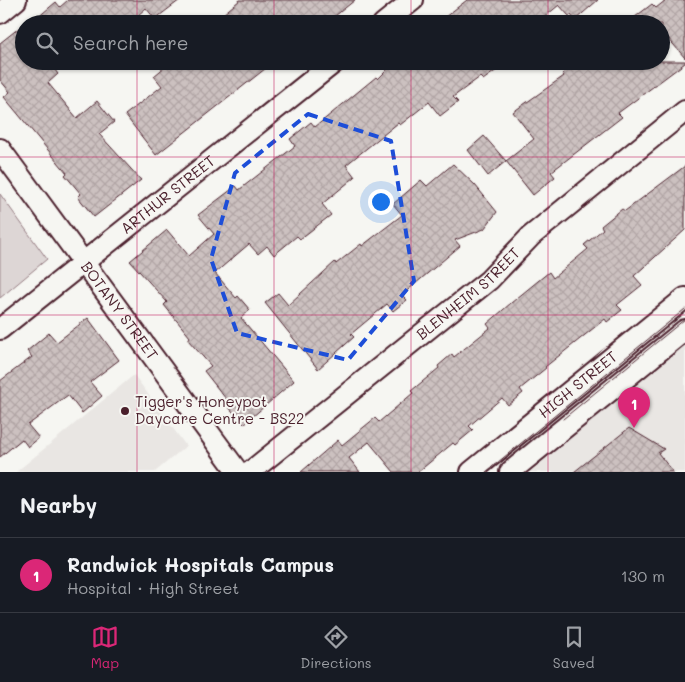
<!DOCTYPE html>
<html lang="en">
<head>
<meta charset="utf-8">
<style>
	body { margin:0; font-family:Mali,sans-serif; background:#242831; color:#f1f3f6 }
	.you { position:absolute; left:380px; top:201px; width:18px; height:18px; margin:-12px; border:4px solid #fff; border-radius:50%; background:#1a73e8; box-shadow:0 0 0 8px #1a73e833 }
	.badge { display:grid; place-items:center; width:32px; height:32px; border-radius:50%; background:#db2777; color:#fff; font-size:16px; font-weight:700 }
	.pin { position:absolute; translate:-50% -41px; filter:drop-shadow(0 1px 2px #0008) }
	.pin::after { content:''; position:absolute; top:26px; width:18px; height:15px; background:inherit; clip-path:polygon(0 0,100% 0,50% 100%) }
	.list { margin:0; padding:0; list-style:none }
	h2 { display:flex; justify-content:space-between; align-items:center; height:65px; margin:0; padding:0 20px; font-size:21px }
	h2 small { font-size:16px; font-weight:400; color:#9ea1a6 }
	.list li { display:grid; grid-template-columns:32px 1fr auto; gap:15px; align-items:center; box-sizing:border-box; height:75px; padding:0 20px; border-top:1px solid #363941 }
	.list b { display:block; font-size:19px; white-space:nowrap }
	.list p { margin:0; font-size:16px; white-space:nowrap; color:#9ea1a6 }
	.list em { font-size:16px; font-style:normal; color:#9ea1a6 }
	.icon { flex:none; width:28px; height:28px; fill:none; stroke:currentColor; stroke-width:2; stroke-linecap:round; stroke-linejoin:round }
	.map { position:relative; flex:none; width:685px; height:472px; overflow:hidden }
	.search { position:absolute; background:#171b24; box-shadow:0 1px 4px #0004; left:15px; right:15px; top:15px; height:55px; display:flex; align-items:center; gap:12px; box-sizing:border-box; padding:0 18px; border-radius:28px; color:#9ea1a6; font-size:19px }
	.sheet { height:140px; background:#171b24 }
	nav { display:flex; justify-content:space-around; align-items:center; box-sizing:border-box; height:70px; border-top:1px solid #363941; background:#171b24; font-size:14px; color:#9ea1a6 }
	nav a { display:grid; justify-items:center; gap:2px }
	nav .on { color:#db2777 }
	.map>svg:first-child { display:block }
</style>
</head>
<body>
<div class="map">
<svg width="685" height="472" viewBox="0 0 685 472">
	<defs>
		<pattern id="building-cross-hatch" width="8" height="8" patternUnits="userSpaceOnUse" patternTransform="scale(1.25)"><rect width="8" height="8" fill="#ccc1c0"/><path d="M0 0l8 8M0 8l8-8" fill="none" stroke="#b1a5a5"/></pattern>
	</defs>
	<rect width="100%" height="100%" fill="#f6f6f2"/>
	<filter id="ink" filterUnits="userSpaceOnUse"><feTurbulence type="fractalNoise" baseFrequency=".02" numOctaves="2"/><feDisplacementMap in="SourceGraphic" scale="10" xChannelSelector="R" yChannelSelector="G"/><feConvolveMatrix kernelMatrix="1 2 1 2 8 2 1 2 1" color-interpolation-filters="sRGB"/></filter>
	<g filter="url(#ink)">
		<g fill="#e9e6e3">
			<path d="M 685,344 L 685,472 L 530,472 L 636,384 Z"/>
			<path d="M 134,375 L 186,446 L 155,472 L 16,472 Z"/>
		</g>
		<path fill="#ddd6d5" stroke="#947a80" d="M 0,194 L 47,259 L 0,298 Z"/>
		<g fill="url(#building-cross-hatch)" stroke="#4a1f2b">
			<path d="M 68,0 L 180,0 L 155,19 L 146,8 L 128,24 L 30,24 L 56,2 L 60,7 Z"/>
			<path d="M 240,0 L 355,0 L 325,24 L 211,24 Z"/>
			<path d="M 467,0 L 598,0 L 575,20 L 571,15 L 569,16 L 559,5 L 536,24 L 436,24 Z"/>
			<path d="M 666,0 L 685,0 L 685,58 L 661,30 L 661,24 L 626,24 L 652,4 L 656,8 Z"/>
			<path d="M 24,24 L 24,61 L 48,61 L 58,74 L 48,83 L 77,118 L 97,101 L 114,122 L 99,134 L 141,180 L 94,217 L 78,197 L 81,194 L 65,175 L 67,173 L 4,97 L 10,92 L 0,80 L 0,43 Z"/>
			<path d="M 172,61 L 275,61 L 156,155 L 125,115 L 162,86 L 154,76 Z"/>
			<path d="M 396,61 L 509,61 L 483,80 L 480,77 L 453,97 L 458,102 L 440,116 L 429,102 L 400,125 L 398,123 L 346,165 L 355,177 L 322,204 L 331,215 L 300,239 L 297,236 L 274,255 L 267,246 L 258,254 L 249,244 L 215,273 L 236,298 L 238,296 L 250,310 L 241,318 L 294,381 L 244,424 L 224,402 L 226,399 L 204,371 L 211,366 L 188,340 L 190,337 L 164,305 L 167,302 L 130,261 L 167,230 L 189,256 L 214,234 L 198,215 L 236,186 L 239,190 L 295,146 L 290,139 L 311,122 L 315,127 L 376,77 L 378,79 Z"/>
			<path d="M 576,61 L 685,61 L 685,63 L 618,113 L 622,117 L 551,172 L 555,177 L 533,195 L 506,161 L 534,139 L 513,112 L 564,76 L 562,74 Z"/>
			<path d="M 484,136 L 506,161 L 488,176 L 468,150 Z"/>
			<path d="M 453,164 L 475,185 L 497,212 L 484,229 L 455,240 L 460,246 L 402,295 L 407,300 L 393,311 L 387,304 L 351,334 L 354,337 L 318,369 L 265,303 L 278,293 L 288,305 L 335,262 L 336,264 L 361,244 L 362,246 L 402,215 L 393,204 L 421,180 L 427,186 Z"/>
			<path d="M 685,166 L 685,230 L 634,276 L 642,285 L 617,305 L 622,310 L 607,322 L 605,319 L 545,367 L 546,368 L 520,389 L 523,393 L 508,405 L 502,398 L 469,426 L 473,430 L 455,445 L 453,443 L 418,472 L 394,472 L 369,442 L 349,458 L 360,472 L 301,472 L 338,440 L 342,445 L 375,418 L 379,422 L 413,393 L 411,391 L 439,368 L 438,366 L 452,354 L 454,357 L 490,328 L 487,324 L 511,303 L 549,272 L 553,278 L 588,249 L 584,245 L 603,229 L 601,226 L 622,209 L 625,211 Z"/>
			<path d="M 88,318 L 119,360 L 90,382 L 102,396 L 82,413 L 68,395 L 28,425 L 39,438 L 28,447 L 22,439 L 0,457 L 0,381 L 32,357 L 27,351 L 49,333 L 57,342 Z"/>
			<path d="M 629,428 L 664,449 L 658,453 L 673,472 L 574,472 Z"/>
		</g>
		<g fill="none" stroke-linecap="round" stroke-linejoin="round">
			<defs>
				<g id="minor">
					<path d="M 0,13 L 16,0"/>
					<path d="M 383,24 L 413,0"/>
					<path id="s1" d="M 0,149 L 238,472"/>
					<path id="s2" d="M 0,329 L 336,61"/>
					<path id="s3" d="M 250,472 L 489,280 L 531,236 L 685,111"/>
					<path id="s4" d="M 471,472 L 685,298"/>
					<path d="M 510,472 L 685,330"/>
				</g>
			</defs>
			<use href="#minor" stroke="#4a1f2b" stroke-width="24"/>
			<use href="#minor" stroke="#f6f6f2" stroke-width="20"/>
			<g stroke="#4a1f2b" stroke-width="1">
				<path d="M 563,419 L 685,319"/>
				<path d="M 486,472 L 685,309"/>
			</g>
		</g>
	</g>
	<path fill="none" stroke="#1d4ed8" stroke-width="4" stroke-dasharray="10 6" stroke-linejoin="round" d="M 308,114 L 391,141 L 414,281 L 348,360 L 237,333 L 211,259 L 235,173 Z"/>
	<path fill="none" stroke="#c2185b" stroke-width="1" stroke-opacity="0.55" d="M 137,0 L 137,24M 274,0 L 274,24M 411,0 L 411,24M 548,0 L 548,24M 137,61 L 137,472M 274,61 L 274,472M 411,61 L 411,472M 548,61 L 548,472M 0,157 L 685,157M 0,315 L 685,315"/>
	<circle fill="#4a1f2b" stroke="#f6f6f2" stroke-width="2" cx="125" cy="411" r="5"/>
	<g text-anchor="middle" stroke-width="4" stroke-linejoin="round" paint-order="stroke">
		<g font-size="15" fill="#4a1f2b" stroke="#f6f6f2">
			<text dy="5" stroke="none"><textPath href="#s2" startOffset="215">ARTHUR STREET</textPath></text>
			<text dy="5" stroke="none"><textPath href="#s3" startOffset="282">BLENHEIM STREET</textPath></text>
			<text dy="5" stroke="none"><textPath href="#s1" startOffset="201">BOTANY STREET</textPath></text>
			<text dy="5" stroke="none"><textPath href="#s4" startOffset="138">HIGH STREET</textPath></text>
		</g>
		<g font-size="15" fill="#4a1f2b" stroke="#f6f6f2" text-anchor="start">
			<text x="135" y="407">Tigger's Honeypot<tspan x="135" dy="17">Daycare Centre - BS22</tspan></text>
		</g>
	</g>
</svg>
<div class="you"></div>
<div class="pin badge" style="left:634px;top:428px">1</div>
<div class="search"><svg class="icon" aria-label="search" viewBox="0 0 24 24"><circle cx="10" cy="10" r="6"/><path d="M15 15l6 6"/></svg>Search here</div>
</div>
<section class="sheet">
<h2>Nearby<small></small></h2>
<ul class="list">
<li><span class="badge">1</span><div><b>Randwick Hospitals Campus</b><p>Hospital · High Street</p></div><em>130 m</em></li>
</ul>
</section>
<nav>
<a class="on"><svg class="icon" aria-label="map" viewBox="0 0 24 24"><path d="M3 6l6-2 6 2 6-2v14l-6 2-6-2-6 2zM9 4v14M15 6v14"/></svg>Map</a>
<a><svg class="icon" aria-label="directions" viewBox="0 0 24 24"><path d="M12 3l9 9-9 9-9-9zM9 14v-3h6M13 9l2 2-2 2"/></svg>Directions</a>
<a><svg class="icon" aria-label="saved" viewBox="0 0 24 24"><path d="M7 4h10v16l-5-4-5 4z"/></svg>Saved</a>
</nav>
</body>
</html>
